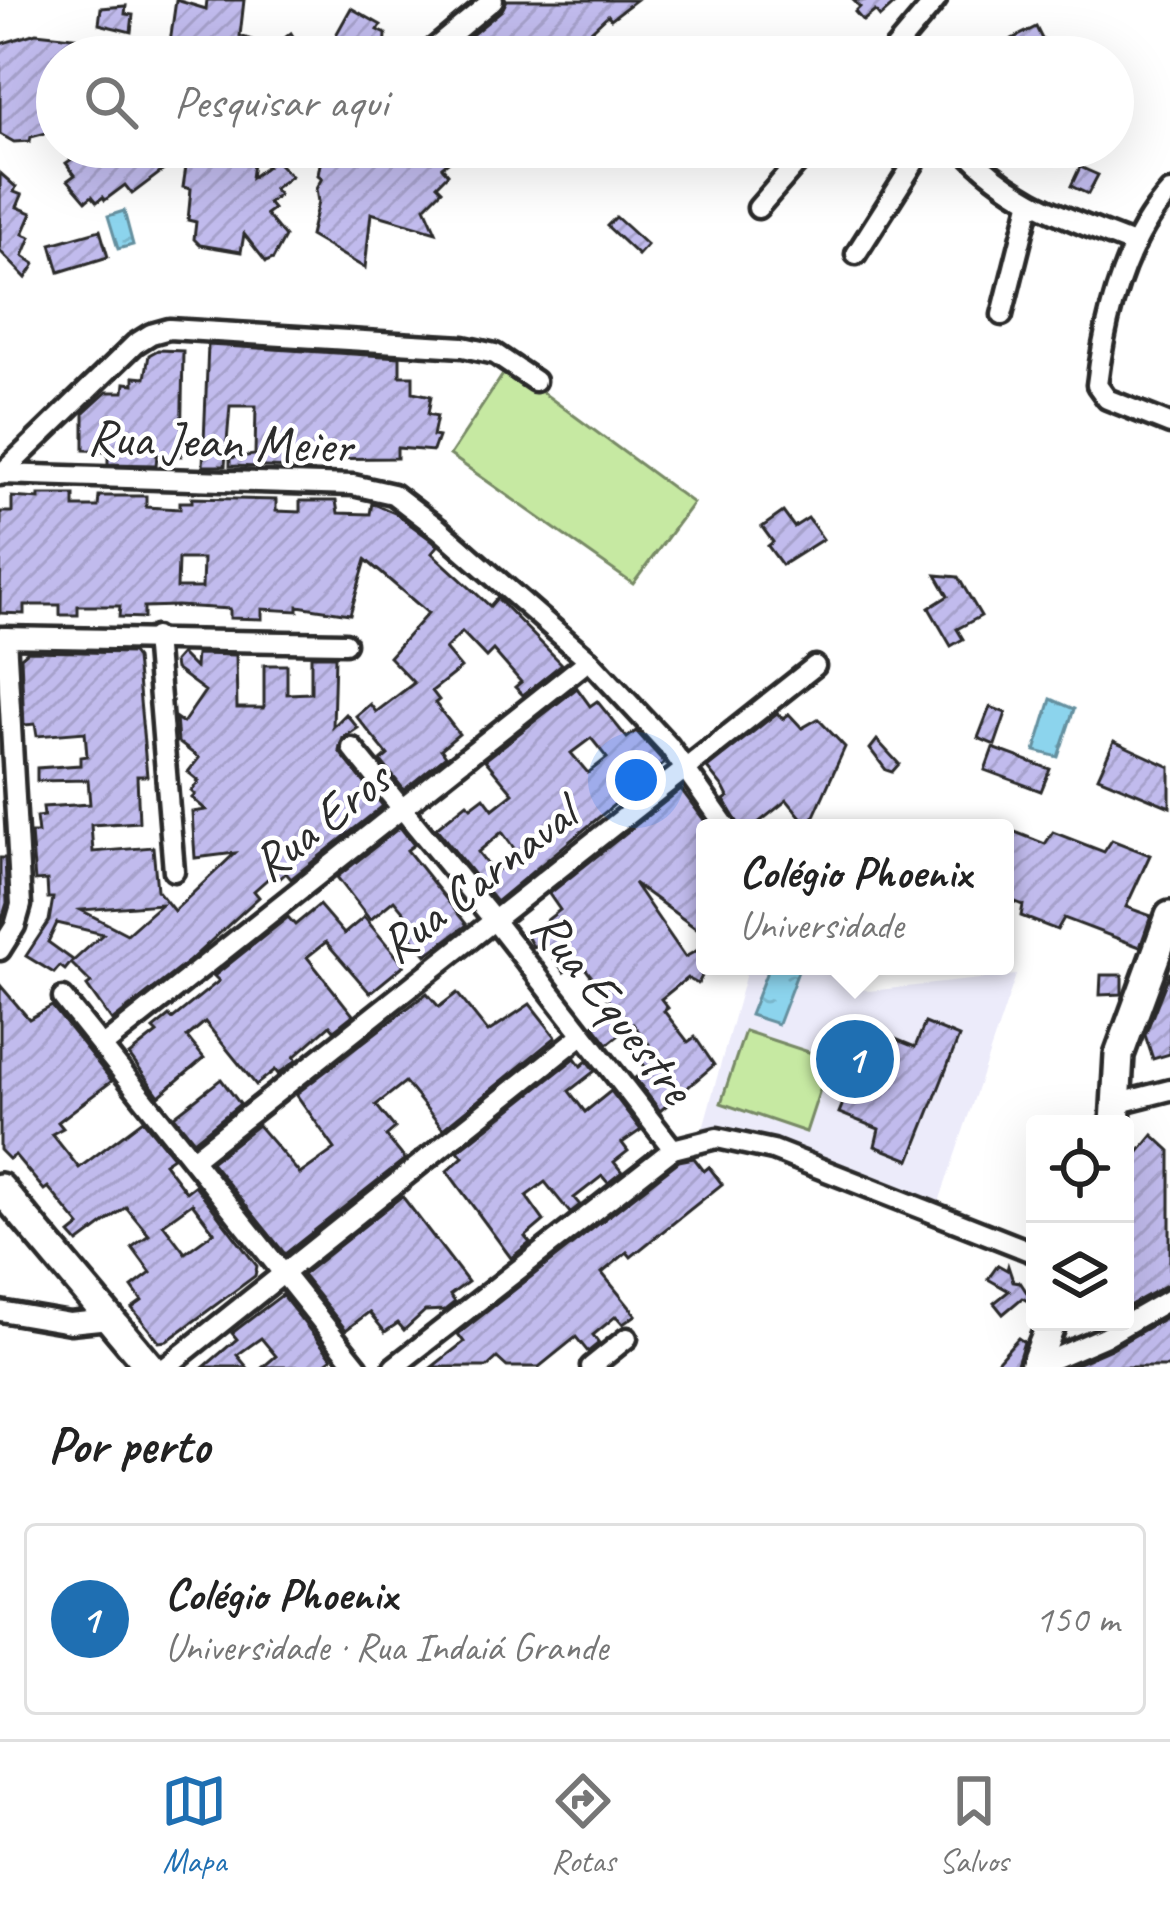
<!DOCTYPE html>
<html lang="pt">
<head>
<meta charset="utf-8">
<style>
	body { margin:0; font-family:Caveat,sans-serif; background:#f2f2f2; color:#222 }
	.controls { position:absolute; right:36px; bottom:36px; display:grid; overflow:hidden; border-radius:12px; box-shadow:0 12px 48px #0002 }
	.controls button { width:108px; height:108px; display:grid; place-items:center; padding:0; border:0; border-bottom:3px solid #e0e0e0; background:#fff; color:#222; font:60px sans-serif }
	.you { position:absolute; left:636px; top:780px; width:42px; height:42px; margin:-30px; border:9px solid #fff; border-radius:50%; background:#1a73e8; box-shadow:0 0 0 18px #1a73e833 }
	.badge { display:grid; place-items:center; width:78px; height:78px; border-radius:50%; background:#1f6fb2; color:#fff; font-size:39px; font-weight:700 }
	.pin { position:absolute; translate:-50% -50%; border:6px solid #fff; box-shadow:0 3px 12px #0006 }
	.popup { position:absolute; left:696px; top:819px; width:318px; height:156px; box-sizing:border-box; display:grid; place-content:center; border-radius:12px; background:#fff; filter:drop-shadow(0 3px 9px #0005); font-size:39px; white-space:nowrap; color:#767676 }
	.popup b { font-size:45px; color:#222 }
	.popup::after { content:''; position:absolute; left:50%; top:100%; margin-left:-24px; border:24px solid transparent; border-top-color:#fff }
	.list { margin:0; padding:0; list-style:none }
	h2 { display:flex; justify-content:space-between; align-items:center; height:156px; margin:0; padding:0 48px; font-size:51px }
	h2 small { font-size:39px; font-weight:400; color:#767676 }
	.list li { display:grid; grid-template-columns:78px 1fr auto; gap:36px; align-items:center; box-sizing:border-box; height:192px; margin:0 24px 24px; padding:0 24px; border:3px solid #e0e0e0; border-radius:12px }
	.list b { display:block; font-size:45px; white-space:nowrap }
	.list p { margin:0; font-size:39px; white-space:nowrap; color:#767676 }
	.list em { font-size:39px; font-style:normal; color:#767676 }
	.icon { flex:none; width:66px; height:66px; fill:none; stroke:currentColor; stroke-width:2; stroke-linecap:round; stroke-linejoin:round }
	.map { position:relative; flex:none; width:1170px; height:1367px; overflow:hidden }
	.search { position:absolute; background:#fff; box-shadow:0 12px 48px #0002; left:36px; right:36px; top:36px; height:132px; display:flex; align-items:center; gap:30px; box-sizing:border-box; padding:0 42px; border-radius:66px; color:#767676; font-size:45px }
	.sheet { height:372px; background:#fff }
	nav { display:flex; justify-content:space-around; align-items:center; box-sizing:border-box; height:168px; border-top:3px solid #e0e0e0; background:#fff; font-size:33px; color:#767676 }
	nav a { display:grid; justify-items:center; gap:6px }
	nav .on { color:#1f6fb2 }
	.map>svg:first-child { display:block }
</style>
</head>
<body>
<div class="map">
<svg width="1170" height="1367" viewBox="0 0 1170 1367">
	<defs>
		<pattern id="water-ripples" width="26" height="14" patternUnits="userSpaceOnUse" patternTransform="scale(3)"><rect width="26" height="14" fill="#8cd4ed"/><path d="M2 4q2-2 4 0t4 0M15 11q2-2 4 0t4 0" fill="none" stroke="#79b6cb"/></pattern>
		<pattern id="building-hatch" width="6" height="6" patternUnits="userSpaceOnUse" patternTransform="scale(3)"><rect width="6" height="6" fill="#c1bbed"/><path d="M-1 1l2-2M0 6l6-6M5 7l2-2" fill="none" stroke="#a6a1cb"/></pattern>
	</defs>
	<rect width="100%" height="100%" fill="#fff"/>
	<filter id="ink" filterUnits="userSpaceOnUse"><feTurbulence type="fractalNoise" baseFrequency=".00833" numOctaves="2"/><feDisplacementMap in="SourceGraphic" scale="24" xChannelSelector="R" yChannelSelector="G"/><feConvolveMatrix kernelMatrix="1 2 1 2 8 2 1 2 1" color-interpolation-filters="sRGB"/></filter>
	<g filter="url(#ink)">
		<path fill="#ecebfa" d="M 748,966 L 826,966 L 843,984 L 869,991 L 1016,975 L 939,1202 L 755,1132 L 703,1128 Z"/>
		<g fill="#c6e9a2" stroke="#788a66" stroke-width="3">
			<path d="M 508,367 L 693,503 L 633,584 L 450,455 Z"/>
			<path d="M 745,1031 L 830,1059 L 806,1132 L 721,1103 Z"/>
		</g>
		<g fill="url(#water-ripples)" stroke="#65909f" stroke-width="3">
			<path d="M 124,211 L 133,245 L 118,249 L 108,216 Z"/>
			<path d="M 1051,699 L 1074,709 L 1058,757 L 1035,751 Z"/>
			<path d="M 769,966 L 800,966 L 778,1024 L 750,1015 Z"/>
		</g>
		<g fill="url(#building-hatch)" stroke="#2b2b2b" stroke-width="3" fill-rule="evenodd">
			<path d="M 176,0 L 206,9 L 207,0 L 244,0 L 240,36 L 255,41 L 254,57 L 168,57 Z"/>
			<path d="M 507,0 L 636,0 L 611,19 L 608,15 L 563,57 L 538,57 L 521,43 L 506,57 L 445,57 L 502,10 Z"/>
			<path d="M 853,0 L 899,0 L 880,17 L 875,11 L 863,21 L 855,12 L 860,7 Z"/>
			<path d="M 126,6 L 125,14 L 133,15 L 131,32 L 99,24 L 101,8 Z"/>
			<path d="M 351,8 L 381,25 L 378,30 L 386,34 L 385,57 L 342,57 L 335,53 L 339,46 L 334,43 L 336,35 Z"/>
			<path d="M 1036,27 L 1051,57 L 976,57 Z"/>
			<path d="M 36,33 L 129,43 L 127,57 L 57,57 L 57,113 L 52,112 L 50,132 L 31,137 L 30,141 L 14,142 L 0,134 L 0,44 Z"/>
			<path d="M 291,33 L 306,57 L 261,57 Z"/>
			<path d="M 90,147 L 147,147 L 165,169 L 132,194 L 125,185 L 105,200 L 103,197 L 97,202 L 92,196 L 86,201 L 68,180 L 75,175 L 66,163 Z"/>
			<path d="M 197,147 L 223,147 L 254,156 L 251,178 L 275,160 L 291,176 L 274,189 L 279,195 L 268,203 L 273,209 L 266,214 L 285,237 L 273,259 L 266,262 L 244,234 L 241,252 L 200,245 L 194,239 L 196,222 L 188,220 L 191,189 L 183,187 L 187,160 L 195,161 Z"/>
			<path d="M 323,147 L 466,147 L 442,167 L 448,174 L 437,185 L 442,190 L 425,207 L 436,232 L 371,213 L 365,268 L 310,236 L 318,202 L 316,189 L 322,178 L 318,175 Z"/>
			<path d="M 1080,167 L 1098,175 L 1088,194 L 1071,186 Z"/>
			<path d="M 0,173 L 16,187 L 14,192 L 22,195 L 17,207 L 32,213 L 23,234 L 31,237 L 23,256 L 35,264 L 26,278 L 0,251 Z"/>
			<path d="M 616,217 L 647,245 L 638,255 L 607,226 Z"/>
			<path d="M 100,230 L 108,257 L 59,272 L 51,244 Z"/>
			<path d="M 208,345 L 400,357 L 400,376 L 413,376 L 413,392 L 431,396 L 428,414 L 437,416 L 433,436 L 438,437 L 433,451 L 397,448 L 397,458 L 300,459 L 299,468 L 230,466 L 230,458 L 255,455 L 256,406 L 230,406 L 225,466 L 203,466 Z"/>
			<path d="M 158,350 L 183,351 L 181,456 L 157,455 L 156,465 L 108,464 L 108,451 L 84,450 L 84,413 L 107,392 L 124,392 L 125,383 L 134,384 L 134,377 L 145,378 L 149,355 Z"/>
			<path d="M 39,495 L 74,495 L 74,507 L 98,507 L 99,496 L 146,496 L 146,507 L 180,509 L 180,502 L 192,502 L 192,498 L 276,500 L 276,511 L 300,512 L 300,501 L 336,501 L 338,513 L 370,514 L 372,503 L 395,513 L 430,539 L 438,546 L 432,553 L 490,606 L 497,598 L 562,664 L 523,695 L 515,687 L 521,682 L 493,650 L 486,657 L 462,632 L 445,649 L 461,668 L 432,691 L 439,700 L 435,703 L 459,734 L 441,749 L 446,756 L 404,790 L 381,761 L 388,755 L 356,716 L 370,704 L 376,712 L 414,683 L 389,657 L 428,613 L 366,560 L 350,614 L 298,606 L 298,611 L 262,609 L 262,619 L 230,618 L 230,609 L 177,606 L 144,607 L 144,618 L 119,617 L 120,606 L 78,606 L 78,615 L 60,615 L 60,605 L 24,605 L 24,614 L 0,613 L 1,512 L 12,512 L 12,497 L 39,499 ZM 178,559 L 203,559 L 202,588 L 177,588 Z"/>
			<path d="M 783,512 L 794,527 L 808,518 L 823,539 L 782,565 L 768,546 L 773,542 L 762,527 Z"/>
			<path d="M 936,575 L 958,577 L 981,616 L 957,629 L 963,639 L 951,646 L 929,608 L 948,596 Z"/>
			<path d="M 28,651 L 132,653 L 136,658 L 147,776 L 137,776 L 139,822 L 91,825 L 93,852 L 153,847 L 157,890 L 174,911 L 235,853 L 195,858 L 192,812 L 206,810 L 192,798 L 195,795 L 191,791 L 199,781 L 188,772 L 199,758 L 178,742 L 176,718 L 183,723 L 205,691 L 175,669 L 174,662 L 181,654 L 195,668 L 196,654 L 236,655 L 237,708 L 264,708 L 264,665 L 287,665 L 287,694 L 311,693 L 311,656 L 335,656 L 333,727 L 346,714 L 358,728 L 343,738 L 339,751 L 383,806 L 291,879 L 286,873 L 277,881 L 272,875 L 254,891 L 259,897 L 188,962 L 112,1021 L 87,986 L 91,983 L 71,963 L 103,934 L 57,923 L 48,942 L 73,960 L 65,970 L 60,966 L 54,973 L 26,956 L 49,921 L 53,898 L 48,898 L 47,880 L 35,881 L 31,833 L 38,833 L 36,817 L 44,816 L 43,807 L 90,804 L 88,780 L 37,781 L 37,768 L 80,765 L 80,757 L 87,756 L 85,732 L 37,736 L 35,724 L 24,725 L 21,657 ZM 161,904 L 127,934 L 81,910 Z"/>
			<path d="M 577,688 L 590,706 L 597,701 L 627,738 L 636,731 L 665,763 L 496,902 L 436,828 L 467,803 L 471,807 L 484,797 L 493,809 L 513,793 L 485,760 ZM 591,738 L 607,758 L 588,773 L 571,753 ZM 502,832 L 518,854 L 494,873 L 478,852 Z"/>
			<path d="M 990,707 L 1006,713 L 995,745 L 978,738 Z"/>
			<path d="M 777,713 L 783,719 L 789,714 L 802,728 L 818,719 L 845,747 L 809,827 L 787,800 L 752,828 L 740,828 L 724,800 L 728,797 L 724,789 L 707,768 Z"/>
			<path d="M 877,740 L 899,764 L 892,772 L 886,770 L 870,749 Z"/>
			<path d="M 1114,741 L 1170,767 L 1170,807 L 1098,777 Z"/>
			<path d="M 993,748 L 1050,769 L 1041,791 L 985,770 Z"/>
			<path d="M 681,789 L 710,828 L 705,828 L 705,935 L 634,883 L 685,957 L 705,946 L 705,970 L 698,984 L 687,978 L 661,999 L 668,1008 L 664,1011 L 688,1042 L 695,1037 L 714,1065 L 660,1111 L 635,1078 L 647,1069 L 636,1055 L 649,1044 L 633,1024 L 608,1044 L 593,1025 L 614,1009 L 601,989 L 579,960 L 564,972 L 541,941 L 533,947 L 527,936 L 560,910 L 549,894 Z"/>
			<path d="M 400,827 L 414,845 L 407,850 L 467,925 L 426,955 L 405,929 L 413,923 L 394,900 L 370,920 L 337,877 Z"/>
			<path d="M 1005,828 L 1045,844 L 1053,832 L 1104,852 L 1112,840 L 1150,855 L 1126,907 L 1151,916 L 1140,947 L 1064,918 L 1057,930 L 1021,916 L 1023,905 L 1005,898 Z"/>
			<path d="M 0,858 L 5,858 L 7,903 L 0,925 Z"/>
			<path d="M 319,905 L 344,934 L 364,917 L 404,965 L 370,993 L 326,942 L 307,957 L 353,1015 L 334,1030 L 330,1025 L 294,1057 L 297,1060 L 278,1074 L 275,1070 L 256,1085 L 205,1022 L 187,1037 L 204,1058 L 159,1096 L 129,1055 L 157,1033 L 153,1029 L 169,1016 L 172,1019 L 219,981 L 214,976 L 288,917 L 295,925 Z"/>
			<path d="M 1170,972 L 1170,1054 L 1153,1059 L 1145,1035 Z"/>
			<path d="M 1101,975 L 1122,975 L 1122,994 L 1100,995 Z"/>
			<path d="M 0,985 L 29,1019 L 52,1006 L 112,1081 L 58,1122 L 63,1128 L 52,1134 L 79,1168 L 143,1120 L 173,1157 L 164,1163 L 186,1192 L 195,1185 L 257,1266 L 255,1276 L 167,1341 L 159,1342 L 132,1308 L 142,1301 L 132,1287 L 151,1273 L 132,1247 L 149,1235 L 126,1207 L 78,1243 L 70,1234 L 80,1226 L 48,1187 L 44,1190 L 15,1155 L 9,1159 L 0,1150 ZM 192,1203 L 214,1232 L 185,1253 L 163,1224 Z"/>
			<path d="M 427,993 L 439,1007 L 457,993 L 488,1032 L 530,1004 L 556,1037 L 443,1129 L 405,1082 L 376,1105 L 395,1128 L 386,1136 L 405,1159 L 285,1254 L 211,1162 L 258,1125 L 300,1174 L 335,1149 L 296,1094 Z"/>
			<path d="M 925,1023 L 959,1037 L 910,1160 L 875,1146 L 879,1129 L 839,1113 L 873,1030 L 915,1047 Z"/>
			<path d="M 575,1058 L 581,1066 L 587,1061 L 595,1071 L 569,1091 L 585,1112 L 611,1091 L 641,1130 L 622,1143 L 628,1151 L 614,1162 L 622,1172 L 608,1183 L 602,1176 L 574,1198 L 580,1205 L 570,1213 L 545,1182 L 526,1196 L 544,1221 L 525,1237 L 530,1243 L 511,1258 L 447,1171 L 463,1157 L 458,1151 Z"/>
			<path d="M 221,1079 L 240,1104 L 194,1141 L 174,1116 Z"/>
			<path d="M 1153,1135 L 1170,1151 L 1170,1283 L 1125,1308 L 1125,1155 L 1130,1143 L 1139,1152 Z"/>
			<path d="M 694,1158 L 704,1171 L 709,1167 L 722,1184 L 631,1257 L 627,1252 L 602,1273 L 636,1315 L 623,1324 L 616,1316 L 593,1335 L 599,1343 L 588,1352 L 576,1337 L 539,1367 L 507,1367 L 497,1358 L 487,1367 L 432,1367 L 464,1342 L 458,1334 L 679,1161 Z"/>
			<path d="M 402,1196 L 468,1282 L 450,1295 L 455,1302 L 445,1310 L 425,1311 L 404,1330 L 398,1323 L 385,1332 L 369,1312 L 346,1330 L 302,1275 Z"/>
			<path d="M 998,1265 L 1007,1270 L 1008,1266 L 1013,1281 L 1020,1282 L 1035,1305 L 1022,1298 L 1003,1314 L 994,1303 L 1009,1291 L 988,1279 Z"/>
			<path d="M 282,1295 L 332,1358 L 320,1367 L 263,1367 L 276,1356 L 261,1338 L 237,1355 L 247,1367 L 204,1367 L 237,1339 L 232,1333 Z"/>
			<path d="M 1170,1315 L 1170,1367 L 1070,1367 L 1111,1349 Z"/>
			<path d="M 1018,1338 L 1024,1342 L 1016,1367 L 992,1367 Z"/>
		</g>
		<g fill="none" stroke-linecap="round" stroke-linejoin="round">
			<defs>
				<g id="street">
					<path d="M 424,57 L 493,0"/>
					<path d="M 888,57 L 936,0"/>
					<path d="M 962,147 C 1013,202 1067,218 1135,245"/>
					<path d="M 1170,192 C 1124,242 1105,318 1097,385 L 1107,399 L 1170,424"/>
					<path d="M 758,208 L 811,147"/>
					<path d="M 856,254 L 924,147"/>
					<path d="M 1002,315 L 1030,204"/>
					<path d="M 1,474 L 353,485 L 393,494 L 439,529 L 589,660 L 669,746 L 727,828"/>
					<path d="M 0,475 L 135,344 L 151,334 L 169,329 L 463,347 L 495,354 L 535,381"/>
					<path d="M 0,637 L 345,643"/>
					<path d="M 155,637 L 174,871"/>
					<path d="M 352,748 L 493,919 L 673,1149"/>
					<path d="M 0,950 L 15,926 L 21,905 L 6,637"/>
					<path d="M 63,998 L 358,1367"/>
					<path d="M 103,1046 L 589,660"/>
					<path d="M 1115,1104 L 1170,1090"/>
					<path d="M 193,1159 L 815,666"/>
					<path d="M 0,1311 L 70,1323 L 109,1319"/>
					<path d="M 166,1367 L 582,1035"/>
					<path d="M 394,1367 L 673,1149 L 717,1138 L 773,1150 L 1035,1253"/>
					<path d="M 591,1367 L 627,1338"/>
					<path d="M 1034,1367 L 1104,1337 L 1170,1299"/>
				</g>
				<g id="secondary">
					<path d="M 1115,1124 L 1119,1055 L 1170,916"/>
					<path d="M 0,1188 L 150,1367"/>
					<path d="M 1034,1367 L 1052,1322"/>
				</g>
			</defs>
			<use href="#street" stroke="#2b2b2b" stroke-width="27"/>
			<use href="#secondary" stroke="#2b2b2b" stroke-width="36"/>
			<use href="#street" stroke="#fff" stroke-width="18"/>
			<use href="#secondary" stroke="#fff" stroke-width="27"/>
		</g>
	</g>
	<g text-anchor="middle" stroke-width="9" stroke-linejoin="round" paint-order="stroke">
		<g font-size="51" fill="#2b2b2b" stroke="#fff">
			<text transform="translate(220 440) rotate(2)" y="18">Rua Jean Meier</text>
			<text transform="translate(320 820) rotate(-38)" y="18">Rua Eros</text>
			<text transform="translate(477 879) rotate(-38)" y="18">Rua Carnaval</text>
			<text transform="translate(614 1006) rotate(52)" y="18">Rua Equestre</text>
		</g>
	</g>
</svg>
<div class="controls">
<button><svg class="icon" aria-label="locate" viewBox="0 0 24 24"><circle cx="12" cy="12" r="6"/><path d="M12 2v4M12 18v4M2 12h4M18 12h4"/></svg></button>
<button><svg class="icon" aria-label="layers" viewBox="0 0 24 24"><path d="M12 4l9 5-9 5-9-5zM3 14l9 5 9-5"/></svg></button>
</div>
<div class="you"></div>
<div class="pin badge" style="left:855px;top:1059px">1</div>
<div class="popup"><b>Colégio Phoenix</b>Universidade</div>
<div class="search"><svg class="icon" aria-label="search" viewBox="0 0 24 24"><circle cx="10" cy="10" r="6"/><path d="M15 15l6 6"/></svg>Pesquisar aqui</div>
</div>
<section class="sheet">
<h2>Por perto<small></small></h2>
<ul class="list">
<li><span class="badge">1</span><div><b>Colégio Phoenix</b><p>Universidade · Rua Indaiá Grande</p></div><em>150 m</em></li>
</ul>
</section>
<nav>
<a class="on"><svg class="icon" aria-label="map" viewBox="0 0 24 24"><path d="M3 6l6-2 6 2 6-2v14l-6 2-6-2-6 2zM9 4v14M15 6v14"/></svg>Mapa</a>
<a><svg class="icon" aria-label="directions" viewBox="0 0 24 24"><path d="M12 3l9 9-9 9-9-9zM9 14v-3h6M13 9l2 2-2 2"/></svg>Rotas</a>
<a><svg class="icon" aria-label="saved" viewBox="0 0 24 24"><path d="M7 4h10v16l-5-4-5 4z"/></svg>Salvos</a>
</nav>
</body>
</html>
